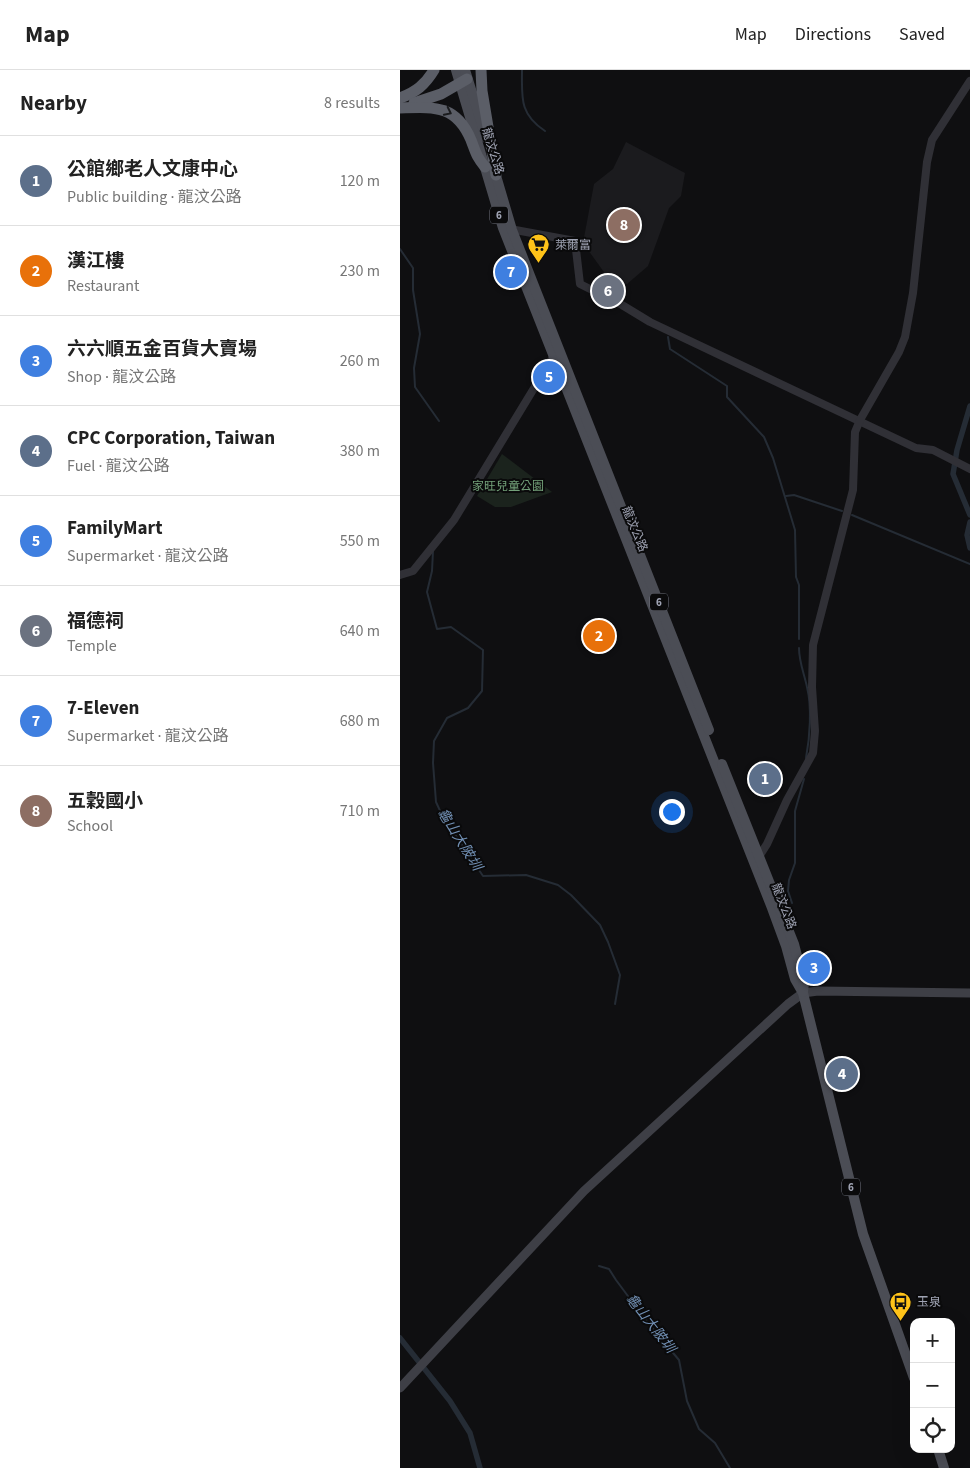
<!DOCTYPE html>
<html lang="en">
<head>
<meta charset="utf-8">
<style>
	body { margin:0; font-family:"Source Sans 3","Noto Sans TC",sans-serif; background:#f6f6f6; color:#222 }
	.controls { position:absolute; right:15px; bottom:15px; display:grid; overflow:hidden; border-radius:10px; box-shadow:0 5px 20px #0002 }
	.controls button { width:45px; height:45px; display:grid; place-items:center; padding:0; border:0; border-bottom:1px solid #e0e0e0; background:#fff; color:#222; font:25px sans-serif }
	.you { position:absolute; left:271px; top:741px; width:18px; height:18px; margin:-12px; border:4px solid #fff; border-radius:50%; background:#1a73e8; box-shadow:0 0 0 8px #1a73e833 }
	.badge { display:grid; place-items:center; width:32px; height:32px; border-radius:50%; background:#856a1e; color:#fff; font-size:16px; font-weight:700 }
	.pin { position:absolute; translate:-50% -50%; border:2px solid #fff; box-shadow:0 1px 5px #0006 }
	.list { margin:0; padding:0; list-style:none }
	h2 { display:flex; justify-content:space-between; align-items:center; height:65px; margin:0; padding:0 20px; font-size:21px }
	h2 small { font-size:16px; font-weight:400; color:#767676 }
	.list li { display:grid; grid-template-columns:32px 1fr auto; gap:15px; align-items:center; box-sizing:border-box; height:90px; padding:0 20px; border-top:1px solid #e0e0e0 }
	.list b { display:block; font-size:19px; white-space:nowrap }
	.list p { margin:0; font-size:16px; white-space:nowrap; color:#767676 }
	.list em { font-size:16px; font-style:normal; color:#767676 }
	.icon { flex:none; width:28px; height:28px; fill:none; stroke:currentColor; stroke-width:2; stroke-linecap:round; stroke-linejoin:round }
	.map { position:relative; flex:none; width:570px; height:1398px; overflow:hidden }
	header { display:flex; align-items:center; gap:30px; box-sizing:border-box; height:70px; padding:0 25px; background:#fff; border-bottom:1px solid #e0e0e0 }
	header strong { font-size:24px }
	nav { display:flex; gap:28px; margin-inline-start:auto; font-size:18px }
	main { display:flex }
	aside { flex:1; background:#fff }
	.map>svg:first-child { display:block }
</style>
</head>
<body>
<header>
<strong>Map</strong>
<nav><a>Map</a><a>Directions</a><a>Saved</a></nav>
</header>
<main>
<aside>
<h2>Nearby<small>8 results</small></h2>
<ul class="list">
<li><span class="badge" style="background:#5c6f8a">1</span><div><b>公館鄉老人文康中心</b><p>Public building · 龍汶公路</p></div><em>120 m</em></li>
<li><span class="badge" style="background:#e8710a">2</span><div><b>漢江樓</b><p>Restaurant</p></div><em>230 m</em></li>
<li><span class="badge" style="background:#3f7fe0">3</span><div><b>六六順五金百貨大賣場</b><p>Shop · 龍汶公路</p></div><em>260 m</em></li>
<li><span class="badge" style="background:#5c6f8a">4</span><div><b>CPC Corporation, Taiwan</b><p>Fuel · 龍汶公路</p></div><em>380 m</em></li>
<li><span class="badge" style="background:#3f7fe0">5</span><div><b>FamilyMart</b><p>Supermarket · 龍汶公路</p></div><em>550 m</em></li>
<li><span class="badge" style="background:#6b7280">6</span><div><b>福德祠</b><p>Temple</p></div><em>640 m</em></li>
<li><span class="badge" style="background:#3f7fe0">7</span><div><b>7-Eleven</b><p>Supermarket · 龍汶公路</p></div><em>680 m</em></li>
<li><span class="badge" style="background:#8d6e63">8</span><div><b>五穀國小</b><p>School</p></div><em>710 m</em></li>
</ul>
</aside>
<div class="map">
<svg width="570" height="1398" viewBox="0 0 570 1398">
	<rect width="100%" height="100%" fill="#0f0f11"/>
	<path fill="#1b1b1e" d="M 226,72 L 285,103 L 281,126 L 269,138 L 248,196 L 227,214 L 209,209 L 183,173 L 194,114 L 213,99 Z"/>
	<path fill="#1b231d" d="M 102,384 L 152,422 L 111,437 L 95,437 L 77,426 Z"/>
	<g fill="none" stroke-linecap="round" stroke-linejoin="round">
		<g stroke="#252c35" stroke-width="2">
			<path d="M 122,0 C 122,27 119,44 145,61"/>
			<path d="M 0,179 L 13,198 L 13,220 L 20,264 L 14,298 L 15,317 L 39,351"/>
			<path d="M 268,267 L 270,279 L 327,316 L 327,327 L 364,367 L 373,388 L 395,460 L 396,507 L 399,515 L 399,569"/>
			<path d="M 386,426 L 394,425 L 442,441"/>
			<path d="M 452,445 L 570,494"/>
			<path d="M 33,481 L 32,501 L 27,522 L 37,559 L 51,557 L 83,580 L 82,621 L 68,638 L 47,648 L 34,671 L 33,693 L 36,732 L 42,745 L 83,806 L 126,805 L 158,815 L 171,825 L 200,855 L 208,872 L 220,905 L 215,934"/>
			<path d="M 399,578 C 399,592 404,603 407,617 C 412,637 410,667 406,688"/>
			<path d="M 392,833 L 388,821 L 389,810 L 395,793 L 395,741 L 404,709"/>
			<path d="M 199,1196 L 209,1199 L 216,1210 L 248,1253 L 279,1290 L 287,1331 L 299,1359 L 315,1373 L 330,1398"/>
		</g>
		<g stroke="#252c35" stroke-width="5.5">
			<path d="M 570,336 L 557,380 L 553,404 L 570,445"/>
			<path d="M 570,452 L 567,465 L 570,478"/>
			<path d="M 0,1268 L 50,1331 L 70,1363 L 80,1398"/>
		</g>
		<g stroke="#303036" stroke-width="8">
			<path d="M 110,159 L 175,171 L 180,214 L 222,235 L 250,252 L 516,378 L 533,380 L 570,399"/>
			<path d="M 0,505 L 13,501 L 54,450 L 156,282"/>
			<path d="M 356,787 L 360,785 L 367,774 L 387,730 L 413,683 L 415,661 L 412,617 L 413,575 L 453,420 L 455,362 L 460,350 L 499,282 L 505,267 L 513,223 L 527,92 L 532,70 L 570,11"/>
		</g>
		<path stroke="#3e3f46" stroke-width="9" d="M 0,1318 L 184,1121 L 388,934 L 403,923 L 418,921 L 570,923"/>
		<g stroke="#4b4d55" stroke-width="10">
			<path d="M 56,0 L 103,158 L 372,838 L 386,876 L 395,909 L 403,923 L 463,1164 L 514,1308"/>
			<path d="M 65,0 L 86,68"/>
			<path d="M 94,99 L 112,160 L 309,660"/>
			<path d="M 322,694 L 394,874 L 404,913 L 403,922"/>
			<path d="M 538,1379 L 544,1398"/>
		</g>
		<g stroke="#5b5e67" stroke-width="11">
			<path d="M 81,0 L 82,21 L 96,105"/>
			<path d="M 0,28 C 16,22 25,15 34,0"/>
			<path d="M 14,33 L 41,24 L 67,9"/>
			<path d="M 0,38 C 33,37 56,34 71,70 C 76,83 76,86 85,97"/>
		</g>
	</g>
	<defs><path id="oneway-chevron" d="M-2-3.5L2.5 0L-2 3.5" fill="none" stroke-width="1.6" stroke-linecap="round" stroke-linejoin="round" transform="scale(1.25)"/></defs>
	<use stroke="#1a1b1d" href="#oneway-chevron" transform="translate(48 42) rotate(26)"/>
	<defs>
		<symbol id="supermarket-pin" viewBox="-11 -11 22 30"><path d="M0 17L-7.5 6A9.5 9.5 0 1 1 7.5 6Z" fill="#ffc319" stroke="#0a0a0b"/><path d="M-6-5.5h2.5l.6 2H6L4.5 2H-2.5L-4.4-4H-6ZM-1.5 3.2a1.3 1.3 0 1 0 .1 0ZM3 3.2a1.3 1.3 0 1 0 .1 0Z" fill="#111"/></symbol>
		<symbol id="bus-pin" viewBox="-11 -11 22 30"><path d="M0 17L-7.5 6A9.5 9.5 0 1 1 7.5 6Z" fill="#ffc319" stroke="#0a0a0b"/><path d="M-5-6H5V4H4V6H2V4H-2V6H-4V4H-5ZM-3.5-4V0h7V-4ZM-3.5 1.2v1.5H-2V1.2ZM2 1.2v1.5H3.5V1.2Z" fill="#111"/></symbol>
	</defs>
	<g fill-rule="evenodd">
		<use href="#supermarket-pin" x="126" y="162" width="25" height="34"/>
		<use href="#bus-pin" x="488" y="1220" width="25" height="34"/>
	</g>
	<g text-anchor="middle" stroke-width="4" stroke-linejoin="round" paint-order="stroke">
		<g fill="#0a0a0b" stroke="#727581" stroke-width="1">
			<rect x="90" y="136.5" width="18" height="17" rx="4"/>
			<rect x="250" y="523.5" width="18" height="17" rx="4"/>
			<rect x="442" y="1108.5" width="18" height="17" rx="4"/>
		</g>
		<g font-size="11" font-weight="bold" fill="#9fa3b3">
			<text x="99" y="149">6</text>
			<text x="259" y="536">6</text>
			<text x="451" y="1121">6</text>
		</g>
		<g font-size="12" fill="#9fa3b3" stroke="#0a0a0b">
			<text transform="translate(93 81) rotate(73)" y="4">龍汶公路</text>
			<text transform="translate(235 459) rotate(68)" y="4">龍汶公路</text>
			<text transform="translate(384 836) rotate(69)" y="4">龍汶公路</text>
		</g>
		<g font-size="12" fill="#9fa3b3" stroke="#0a0a0b" text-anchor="start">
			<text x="155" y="179">萊爾富</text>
			<text x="517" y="1236">玉泉</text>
		</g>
		<g font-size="12" fill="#73a079" stroke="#0a0a0b">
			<text x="108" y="420">家旺兒童公園</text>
		</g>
		<g font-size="14" font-style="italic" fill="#718fb3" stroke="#0a0a0b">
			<text transform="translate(60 769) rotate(58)" y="5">龜山大陂圳</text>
			<text transform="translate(251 1253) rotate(52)" y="5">龜山大陂圳</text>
		</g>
	</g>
</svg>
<div class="controls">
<button>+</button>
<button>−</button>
<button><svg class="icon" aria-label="locate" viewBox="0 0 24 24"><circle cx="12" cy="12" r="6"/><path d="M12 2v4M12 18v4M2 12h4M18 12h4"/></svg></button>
</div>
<div class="you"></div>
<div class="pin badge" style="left:365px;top:709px;background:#5c6f8a">1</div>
<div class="pin badge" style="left:199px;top:566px;background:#e8710a">2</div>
<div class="pin badge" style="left:414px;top:898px;background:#3f7fe0">3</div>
<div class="pin badge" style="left:442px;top:1004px;background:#5c6f8a">4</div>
<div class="pin badge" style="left:149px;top:307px;background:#3f7fe0">5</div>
<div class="pin badge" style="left:208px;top:221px;background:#6b7280">6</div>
<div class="pin badge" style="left:111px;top:202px;background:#3f7fe0">7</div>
<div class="pin badge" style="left:224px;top:155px;background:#8d6e63">8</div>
</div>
</main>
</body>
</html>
